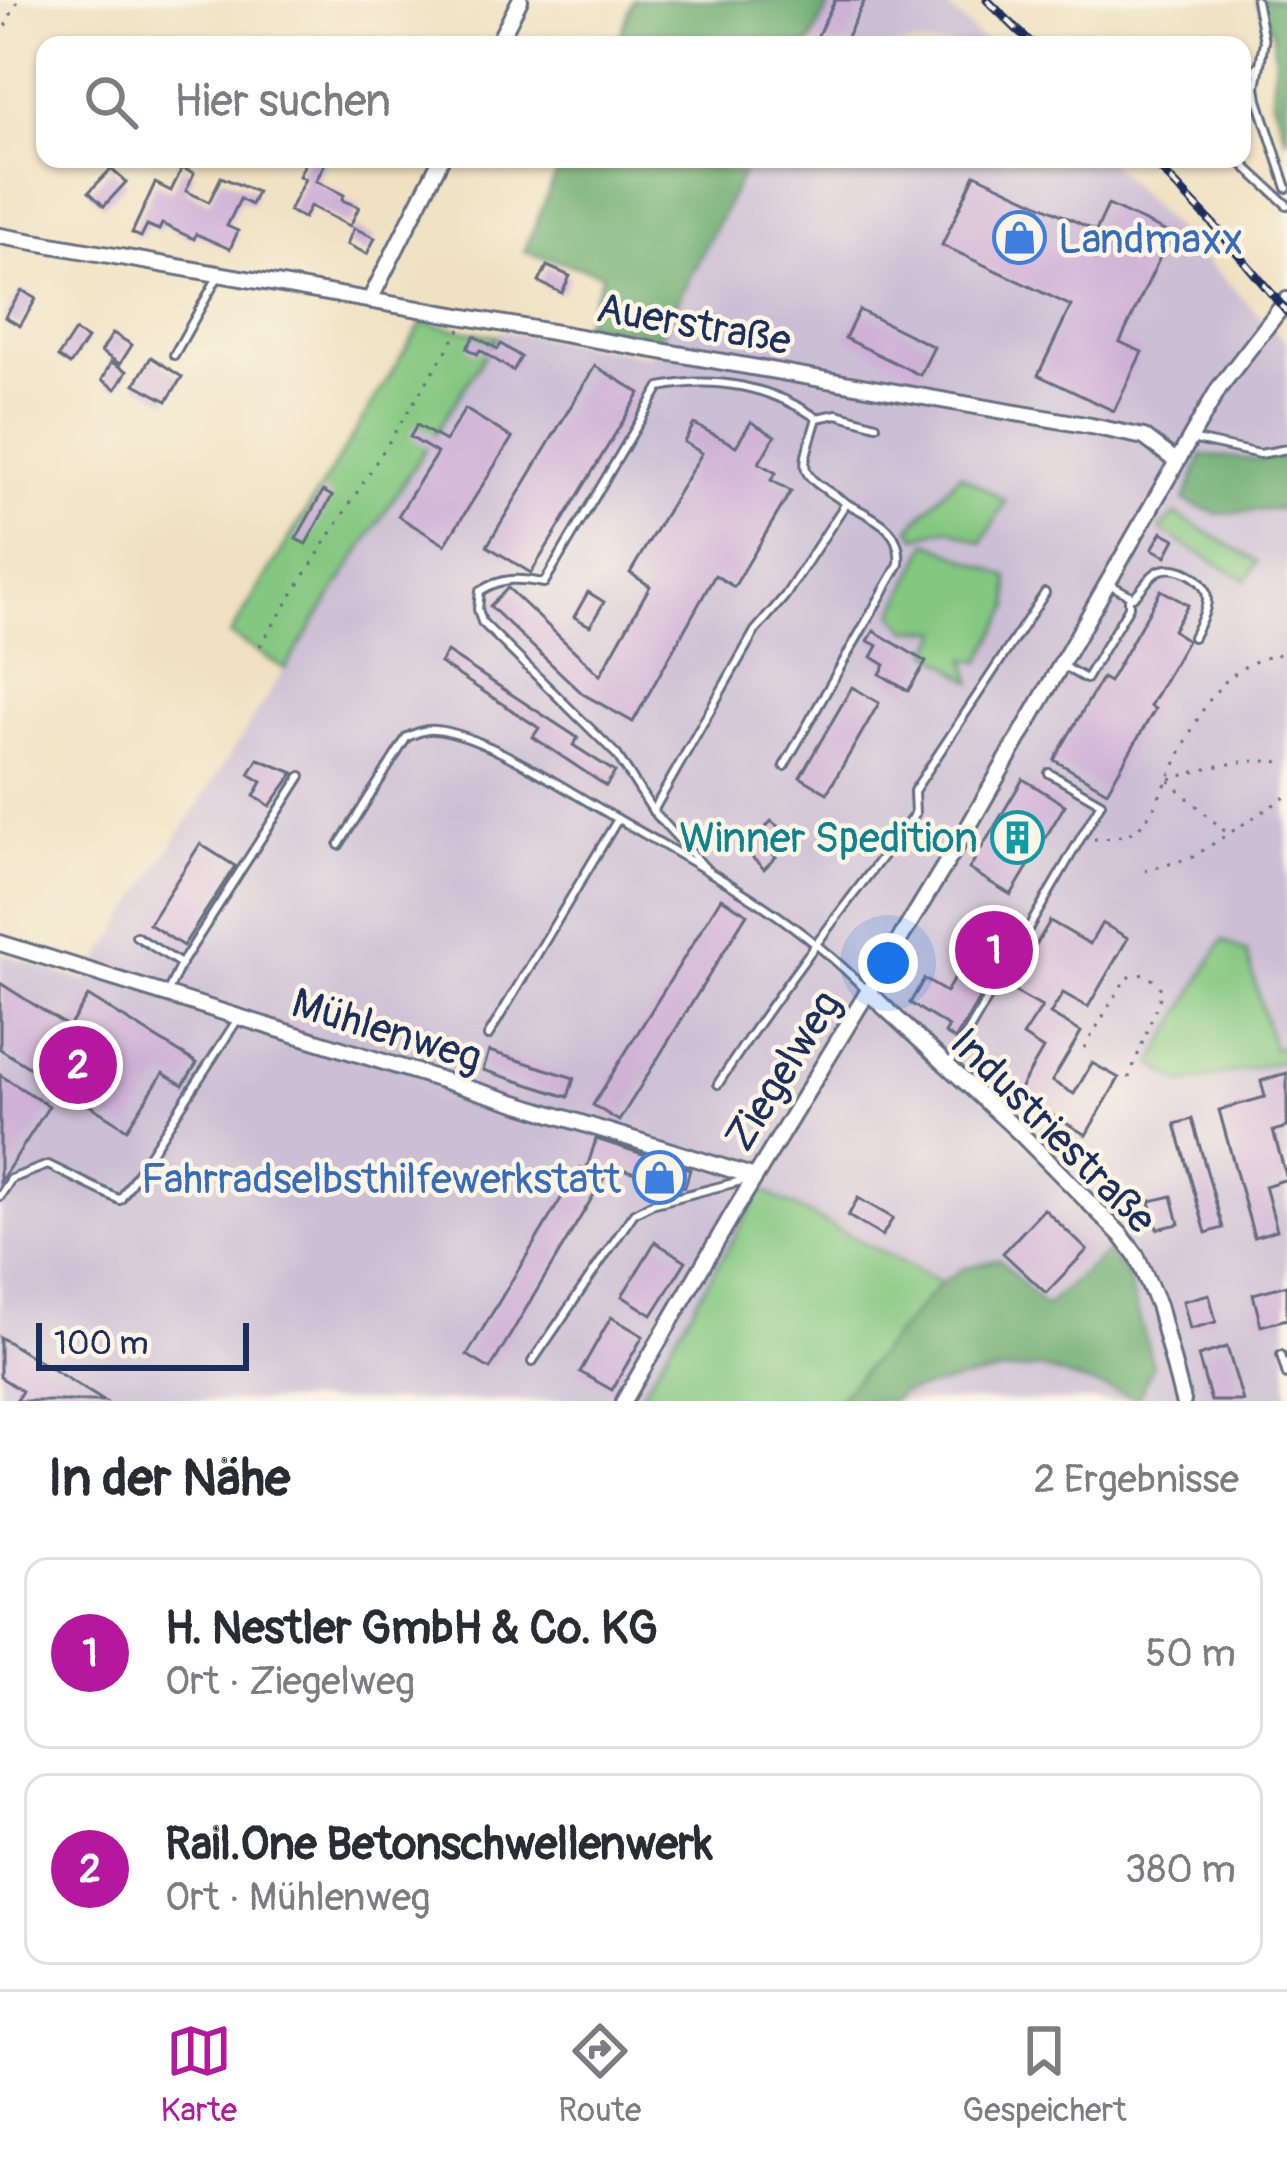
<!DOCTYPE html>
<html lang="de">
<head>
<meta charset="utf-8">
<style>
	body { margin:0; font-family:Pangolin,sans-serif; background:#f7f7f7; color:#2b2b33 }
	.scale { position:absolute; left:36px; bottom:30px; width:213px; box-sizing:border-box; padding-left:12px; border:6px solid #1b2f5e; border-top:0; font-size:33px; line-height:42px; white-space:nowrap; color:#1b2f5e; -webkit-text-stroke:9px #fcf5e5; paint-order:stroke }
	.you { position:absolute; left:888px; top:963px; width:42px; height:42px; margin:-30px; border:9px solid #fff; border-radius:50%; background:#1a73e8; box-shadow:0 0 0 18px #1a73e833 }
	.badge { display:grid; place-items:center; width:78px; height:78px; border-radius:50%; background:#b5179e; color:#fff; font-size:39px; font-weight:700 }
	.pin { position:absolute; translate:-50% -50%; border:6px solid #fff; box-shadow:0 3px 12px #0006 }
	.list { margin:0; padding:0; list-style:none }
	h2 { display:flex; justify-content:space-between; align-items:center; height:156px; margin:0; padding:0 48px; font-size:51px }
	h2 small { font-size:39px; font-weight:400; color:#7c7c81 }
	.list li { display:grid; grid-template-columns:78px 1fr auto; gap:36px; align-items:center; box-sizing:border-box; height:192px; margin:0 24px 24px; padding:0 24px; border:3px solid #e1e1e2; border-radius:24px }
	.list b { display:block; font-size:45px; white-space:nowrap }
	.list p { margin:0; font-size:39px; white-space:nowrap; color:#7c7c81 }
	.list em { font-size:39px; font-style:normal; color:#7c7c81 }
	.icon { flex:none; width:66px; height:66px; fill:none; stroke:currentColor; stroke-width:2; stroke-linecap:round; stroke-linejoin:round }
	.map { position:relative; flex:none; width:1287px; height:1401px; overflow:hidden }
	.search { position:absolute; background:#fff; box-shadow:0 3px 9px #0004; left:36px; right:36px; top:36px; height:132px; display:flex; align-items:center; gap:30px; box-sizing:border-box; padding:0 42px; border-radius:24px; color:#7c7c81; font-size:45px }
	.sheet { height:588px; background:#fff }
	nav { display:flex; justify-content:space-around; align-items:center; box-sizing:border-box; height:168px; border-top:3px solid #e1e1e2; background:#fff; font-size:33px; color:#7c7c81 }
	nav a { display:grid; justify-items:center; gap:6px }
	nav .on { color:#b5179e }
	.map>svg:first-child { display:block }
</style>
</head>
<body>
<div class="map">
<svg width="1287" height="1401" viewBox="0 0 1287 1401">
	<rect width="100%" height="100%" fill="#fcf5e5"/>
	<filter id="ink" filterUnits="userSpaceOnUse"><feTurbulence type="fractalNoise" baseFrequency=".00833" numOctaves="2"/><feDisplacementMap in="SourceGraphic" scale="24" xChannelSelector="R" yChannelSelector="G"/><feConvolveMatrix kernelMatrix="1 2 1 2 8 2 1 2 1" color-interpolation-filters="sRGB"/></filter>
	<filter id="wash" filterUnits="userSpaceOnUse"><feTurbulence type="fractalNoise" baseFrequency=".004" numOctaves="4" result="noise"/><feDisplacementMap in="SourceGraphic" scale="48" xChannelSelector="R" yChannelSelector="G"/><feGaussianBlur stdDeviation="2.7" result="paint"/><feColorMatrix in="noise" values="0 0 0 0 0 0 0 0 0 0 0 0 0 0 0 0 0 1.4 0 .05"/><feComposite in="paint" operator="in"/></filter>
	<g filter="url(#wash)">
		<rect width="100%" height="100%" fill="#efe1c1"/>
		<g fill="#ccbed4">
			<path d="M 832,0 L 939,0 L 988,45 L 809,45 Z"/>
			<path d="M 750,159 L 1106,159 L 1287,343 L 1287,1401 L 0,1401 L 0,953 L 85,982 L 500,331 L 650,356 Z"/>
		</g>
		<g fill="#84c780" stroke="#507b6f" stroke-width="3">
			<path d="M 422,323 L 497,336 L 285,669 L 230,635 Z"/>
			<path d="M 960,474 L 1006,501 L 982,543 L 948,528 L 917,537 L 910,528 Z"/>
			<path d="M 1176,514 L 1258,562 L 1246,580 L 1162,532 L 1161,527 Z"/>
			<path d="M 928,542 L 1008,577 L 1010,607 L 981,661 L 966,659 L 972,682 L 930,652 L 941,631 L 907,629 L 894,614 Z"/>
			<path d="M 1223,940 L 1247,953 L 1273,1049 L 1287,1045 L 1287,1060 L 1183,1084 L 1152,1064 Z"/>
			<path d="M 762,1190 L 941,1283 L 837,1401 L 637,1401 Z"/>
		</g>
		<g fill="#6bac6e" stroke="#436e66" stroke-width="3">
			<path d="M 633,0 L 832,0 L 809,45 L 617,45 Z"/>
			<path d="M 1256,0 L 1287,0 L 1287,140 L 1272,98 L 1275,57 L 1272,30 Z"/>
			<path d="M 562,159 L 660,159 L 743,173 L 660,336 L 583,324 L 603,274 L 524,252 Z"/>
			<path d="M 1202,455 L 1260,460 L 1287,455 L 1287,508 L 1218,514 L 1184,501 Z"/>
			<path d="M 1107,1252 L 1127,1275 L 1153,1365 L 1138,1398 L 1040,1368 L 999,1372 L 900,1393 L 893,1401 L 837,1401 L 941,1283 L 964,1268 L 999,1259 L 1045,1307 Z"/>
		</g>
		<g id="blocks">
			<g fill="#cfb1d7">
				<path d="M 835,0 L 865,0 L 843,45 L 813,45 Z"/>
				<path d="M 307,159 L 327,159 L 316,181 L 344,195 L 342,200 L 359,207 L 350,226 L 310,206 L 304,218 L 289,211 L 305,179 L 299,176 Z"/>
				<path d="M 182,168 L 194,173 L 186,191 L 209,202 L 221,177 L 257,192 L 251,205 L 240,199 L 227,226 L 238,231 L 230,249 L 196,234 L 194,239 L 162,224 L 159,230 L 147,225 L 141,237 L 132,233 L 155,183 L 171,191 Z"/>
				<path d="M 111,169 L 126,182 L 104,206 L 89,192 Z"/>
				<path d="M 975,174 L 1096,231 L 1108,205 L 1171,234 L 1120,342 L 1142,352 L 1114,411 L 1038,375 L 1071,306 L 942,245 Z"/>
				<path d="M 354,228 L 375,238 L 367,254 L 347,244 Z"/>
				<path d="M 547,266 L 570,276 L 562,293 L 539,282 Z"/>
				<path d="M 22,290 L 36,299 L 20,326 L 5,317 Z"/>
				<path d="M 859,310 L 934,347 L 920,375 L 845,338 Z"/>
				<path d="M 75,331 L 87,339 L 70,365 L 58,357 Z"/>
				<path d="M 113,333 L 132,345 L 120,364 L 101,352 Z"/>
				<path d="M 474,336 L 498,349 L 501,344 L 521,357 L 513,371 L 480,350 L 477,354 L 467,348 Z"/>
				<path d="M 151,357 L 182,377 L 167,401 L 135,384 Z"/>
				<path d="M 111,362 L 127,371 L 116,389 L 102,380 Z"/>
				<path d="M 595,366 L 640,393 L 531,573 L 487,546 Z"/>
				<path d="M 465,409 L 512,438 L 445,545 L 398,516 L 437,453 L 410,437 L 417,425 L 445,441 Z"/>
				<path d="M 751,422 L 775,436 L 759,463 L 776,473 L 771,480 L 791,491 L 734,587 L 715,575 L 633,722 L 583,694 L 490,606 L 508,588 L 600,675 L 650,586 L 630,573 L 702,453 L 684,442 L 694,424 L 736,446 Z"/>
				<path d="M 323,491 L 332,496 L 306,544 L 296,539 Z"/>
				<path d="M 1162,532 L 1175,539 L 1166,556 L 1152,549 Z"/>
				<path d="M 1161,590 L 1188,605 L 1173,630 L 1187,641 L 1150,706 L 1155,709 L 1107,791 L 1054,760 L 1102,678 L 1109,682 Z"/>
				<path d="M 588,592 L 604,602 L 590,626 L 574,617 Z"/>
				<path d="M 874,631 L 926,662 L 908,691 L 880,674 L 885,665 L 872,657 L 878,646 L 868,641 Z"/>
				<path d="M 447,652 L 578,738 L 573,745 L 615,772 L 606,786 L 533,737 L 539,728 L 440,663 Z"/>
				<path d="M 852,687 L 879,703 L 827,793 L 800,777 Z"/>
				<path d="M 258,759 L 294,773 L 270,806 L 254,796 L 262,782 L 249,774 Z"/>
				<path d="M 1023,779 L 1065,805 L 1011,895 L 969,869 Z"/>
				<path d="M 771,821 L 785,832 L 770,850 L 776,857 L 764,869 L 739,845 L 751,832 L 757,838 Z"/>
				<path d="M 200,844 L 235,866 L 183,946 L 149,924 Z"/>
				<path d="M 721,898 L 747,914 L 619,1121 L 593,1105 Z"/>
				<path d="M 1050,921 L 1090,944 L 1102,923 L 1128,938 L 1088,1007 L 1063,993 L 1050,1014 L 1081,1032 L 1052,1081 L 1074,1094 L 1092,1063 L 1119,1078 L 1086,1135 L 1017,1094 L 1043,1049 L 1023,1036 L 1042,1007 L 1010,989 Z"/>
				<path d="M 960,969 L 987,985 L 955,1040 L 945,1033 L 949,1027 L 910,1003 L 924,979 L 946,992 Z"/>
				<path d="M 0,983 L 69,1027 L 88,996 L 197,1063 L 183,1085 L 163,1073 L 127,1129 L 0,1049 Z"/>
				<path d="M 489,1051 L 574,1078 L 568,1097 L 483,1070 Z"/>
				<path d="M 1287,1073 L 1287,1127 L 1273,1131 L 1287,1179 L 1265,1186 L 1277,1230 L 1254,1237 L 1219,1110 L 1265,1097 L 1261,1081 Z"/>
				<path d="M 0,1075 L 49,1106 L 0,1182 Z"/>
				<path d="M 1192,1119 L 1223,1228 L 1206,1233 L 1175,1124 Z"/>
				<path d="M 596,1139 L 690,1169 L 685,1187 L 611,1166 L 490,1369 L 467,1355 L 580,1167 L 586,1171 Z"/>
				<path d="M 1172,1196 L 1179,1224 L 1157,1229 L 1150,1201 Z"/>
				<path d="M 858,1198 L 893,1218 L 882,1236 L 848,1216 Z"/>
				<path d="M 1044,1209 L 1087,1250 L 1046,1293 L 1003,1253 Z"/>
				<path d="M 655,1242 L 686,1261 L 652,1315 L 622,1296 Z"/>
				<path d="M 1287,1285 L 1287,1319 L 1261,1326 L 1253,1294 Z"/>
				<path d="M 1209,1294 L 1216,1322 L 1190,1329 L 1183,1301 Z"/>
				<path d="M 611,1317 L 643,1336 L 612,1390 L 580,1372 Z"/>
				<path d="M 0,1337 L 104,1401 L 16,1401 L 22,1391 L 0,1377 Z"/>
				<path d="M 1227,1347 L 1243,1401 L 1211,1401 L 1198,1356 Z"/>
			</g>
		</g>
	</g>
	<g filter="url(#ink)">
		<use href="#blocks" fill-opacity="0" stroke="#656d81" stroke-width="3"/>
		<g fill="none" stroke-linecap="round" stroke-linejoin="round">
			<defs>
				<g id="service">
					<path d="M 1256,0 L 1264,41 L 1256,87 L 1258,100 L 1287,188"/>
					<path d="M 1242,83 L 1259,65"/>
					<path d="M 1237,159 L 1287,205"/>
					<path d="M 174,355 L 219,275"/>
					<path d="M 817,418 L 837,414 L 876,425"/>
					<path d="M 1191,439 L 1260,454 L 1287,449"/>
					<path d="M 1111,585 L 1133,597 C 1143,590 1149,574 1161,570 C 1179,564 1207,579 1207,599 C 1207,612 1198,626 1193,637"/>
					<path d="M 1063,666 L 1086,679 L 1129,607 L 1129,599"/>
					<path d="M 653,811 L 755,631 L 785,596 L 846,503 C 873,518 903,528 899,564 L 784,766"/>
					<path d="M 339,845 L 407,737 C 416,733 425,729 435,730 C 485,734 572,794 618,819"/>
					<path d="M 708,871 L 653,811 L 617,755 L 482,622 L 478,609 L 480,591 C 503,577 518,578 544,583 L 660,387 C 715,375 771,387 817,418 C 800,476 795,470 846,503"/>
					<path d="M 983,914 L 1023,940"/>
					<path d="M 136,936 L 181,964"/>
					<path d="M 957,950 L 1000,978"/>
					<path d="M 167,993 L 181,964 L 301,776"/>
					<path d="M 488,1036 L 618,819 C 705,869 796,917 866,990"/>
					<path d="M 949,1065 L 1101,803 L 1049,773"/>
					<path d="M 718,1084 C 779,990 847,903 915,814 L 914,791 L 1045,593"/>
					<path d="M 0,1196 L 11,1179 L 48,1165 L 120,1200 L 238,1019"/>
					<path d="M 1281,1355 L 1287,1375"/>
					<path d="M 532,1362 L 634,1213 L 651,1204 L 745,1180"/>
				</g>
				<g id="minor">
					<path d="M 497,45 L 520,0"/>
					<path d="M 0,236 L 1091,426 L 1144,437 L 1176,461"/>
					<path d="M 370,300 L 441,159"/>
					<path d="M 0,943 L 755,1177"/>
					<path d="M 868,992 L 1019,1132 L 1121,1235 L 1136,1255 L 1158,1305 L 1183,1401"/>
					<path d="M 624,1401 L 732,1215 L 970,824 L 1219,388 L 1287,300"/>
				</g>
			</defs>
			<use href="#service" stroke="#656d81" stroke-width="12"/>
			<use href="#minor" stroke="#656d81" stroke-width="20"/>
			<g stroke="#656d81" stroke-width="3" stroke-dasharray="3 9" stroke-linecap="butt">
				<path d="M 0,37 L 18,0"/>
				<path d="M 260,646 L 460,329"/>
				<path d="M 1170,779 C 1209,768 1246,756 1287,763"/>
				<path d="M 1169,781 L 1228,834 L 1287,796"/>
				<path d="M 1094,839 C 1108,839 1127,837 1138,828 C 1150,818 1156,803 1163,789 C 1194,730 1210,663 1287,653"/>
				<path d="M 1145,871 L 1193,857 L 1228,834"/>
				<path d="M 1084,1048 L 1126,978 L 1144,974 L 1158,983 L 1162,992 L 1128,1080"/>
			</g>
			<use href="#service" stroke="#fff" stroke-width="6"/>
			<use href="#minor" stroke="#fff" stroke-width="14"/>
			<defs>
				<g id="rail">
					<path d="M 987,0 L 1033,45"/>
					<path d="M 1151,159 L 1213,224 L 1287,312"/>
				</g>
			</defs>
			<use href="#rail" stroke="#1b2f5e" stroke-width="9"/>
			<use href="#rail" stroke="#fcf5e5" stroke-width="4.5" stroke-dasharray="14" stroke-linecap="butt"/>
		</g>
	</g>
	<defs>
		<symbol id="shop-ring" viewBox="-11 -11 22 22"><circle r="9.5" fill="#fcf5e5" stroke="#3f7fe0" stroke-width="1.5"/><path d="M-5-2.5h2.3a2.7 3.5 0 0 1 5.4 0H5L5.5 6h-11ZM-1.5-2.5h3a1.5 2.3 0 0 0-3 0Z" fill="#3f7fe0"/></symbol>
		<symbol id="building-ring" viewBox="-11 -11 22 22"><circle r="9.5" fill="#fcf5e5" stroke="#0f9aa8" stroke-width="1.5"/><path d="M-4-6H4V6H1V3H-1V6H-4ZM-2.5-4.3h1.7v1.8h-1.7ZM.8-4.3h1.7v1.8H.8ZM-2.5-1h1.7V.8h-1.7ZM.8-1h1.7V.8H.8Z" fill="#0f9aa8"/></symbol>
	</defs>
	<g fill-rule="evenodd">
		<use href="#shop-ring" x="990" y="208" width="59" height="59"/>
		<use href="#building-ring" x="988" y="808" width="59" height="59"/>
		<use href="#shop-ring" x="630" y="1148" width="59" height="59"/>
	</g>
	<g text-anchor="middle" stroke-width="9" stroke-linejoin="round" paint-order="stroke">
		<g font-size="42" fill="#366cbe" stroke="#fcf5e5" text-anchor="start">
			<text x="1058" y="253">Landmaxx</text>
			<text x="621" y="1193" text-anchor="end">Fahrradselbsthilfewerkstatt</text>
		</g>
		<g font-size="42" fill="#1b2f5e" stroke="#fcf5e5">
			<text transform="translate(694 323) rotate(10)" y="15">Auerstraße</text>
			<text transform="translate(387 1029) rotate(17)" y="15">Mühlenweg</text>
			<text transform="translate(782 1070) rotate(-58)" y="15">Ziegelweg</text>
			<text transform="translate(1054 1130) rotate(45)" y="15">Industriestraße</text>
		</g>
		<g font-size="42" fill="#0d838f" stroke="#fcf5e5" text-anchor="end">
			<text x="978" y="852">Winner Spedition</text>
		</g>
	</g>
</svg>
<div class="scale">100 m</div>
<div class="you"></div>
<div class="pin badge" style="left:994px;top:950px">1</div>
<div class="pin badge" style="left:78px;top:1065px">2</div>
<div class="search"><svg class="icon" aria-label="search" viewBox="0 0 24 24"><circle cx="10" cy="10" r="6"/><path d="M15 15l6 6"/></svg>Hier suchen</div>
</div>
<section class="sheet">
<h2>In der Nähe<small>2 Ergebnisse</small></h2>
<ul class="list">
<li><span class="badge">1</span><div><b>H. Nestler GmbH &amp; Co. KG</b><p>Ort · Ziegelweg</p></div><em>50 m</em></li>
<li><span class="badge">2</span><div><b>Rail.One Betonschwellenwerk</b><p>Ort · Mühlenweg</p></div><em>380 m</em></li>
</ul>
</section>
<nav>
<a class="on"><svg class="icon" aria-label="map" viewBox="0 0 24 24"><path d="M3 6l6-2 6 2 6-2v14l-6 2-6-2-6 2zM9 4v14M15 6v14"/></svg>Karte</a>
<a><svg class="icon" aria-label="directions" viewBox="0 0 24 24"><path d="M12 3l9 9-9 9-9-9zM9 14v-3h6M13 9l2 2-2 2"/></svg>Route</a>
<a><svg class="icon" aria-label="saved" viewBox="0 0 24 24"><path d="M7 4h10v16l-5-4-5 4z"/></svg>Gespeichert</a>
</nav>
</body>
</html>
